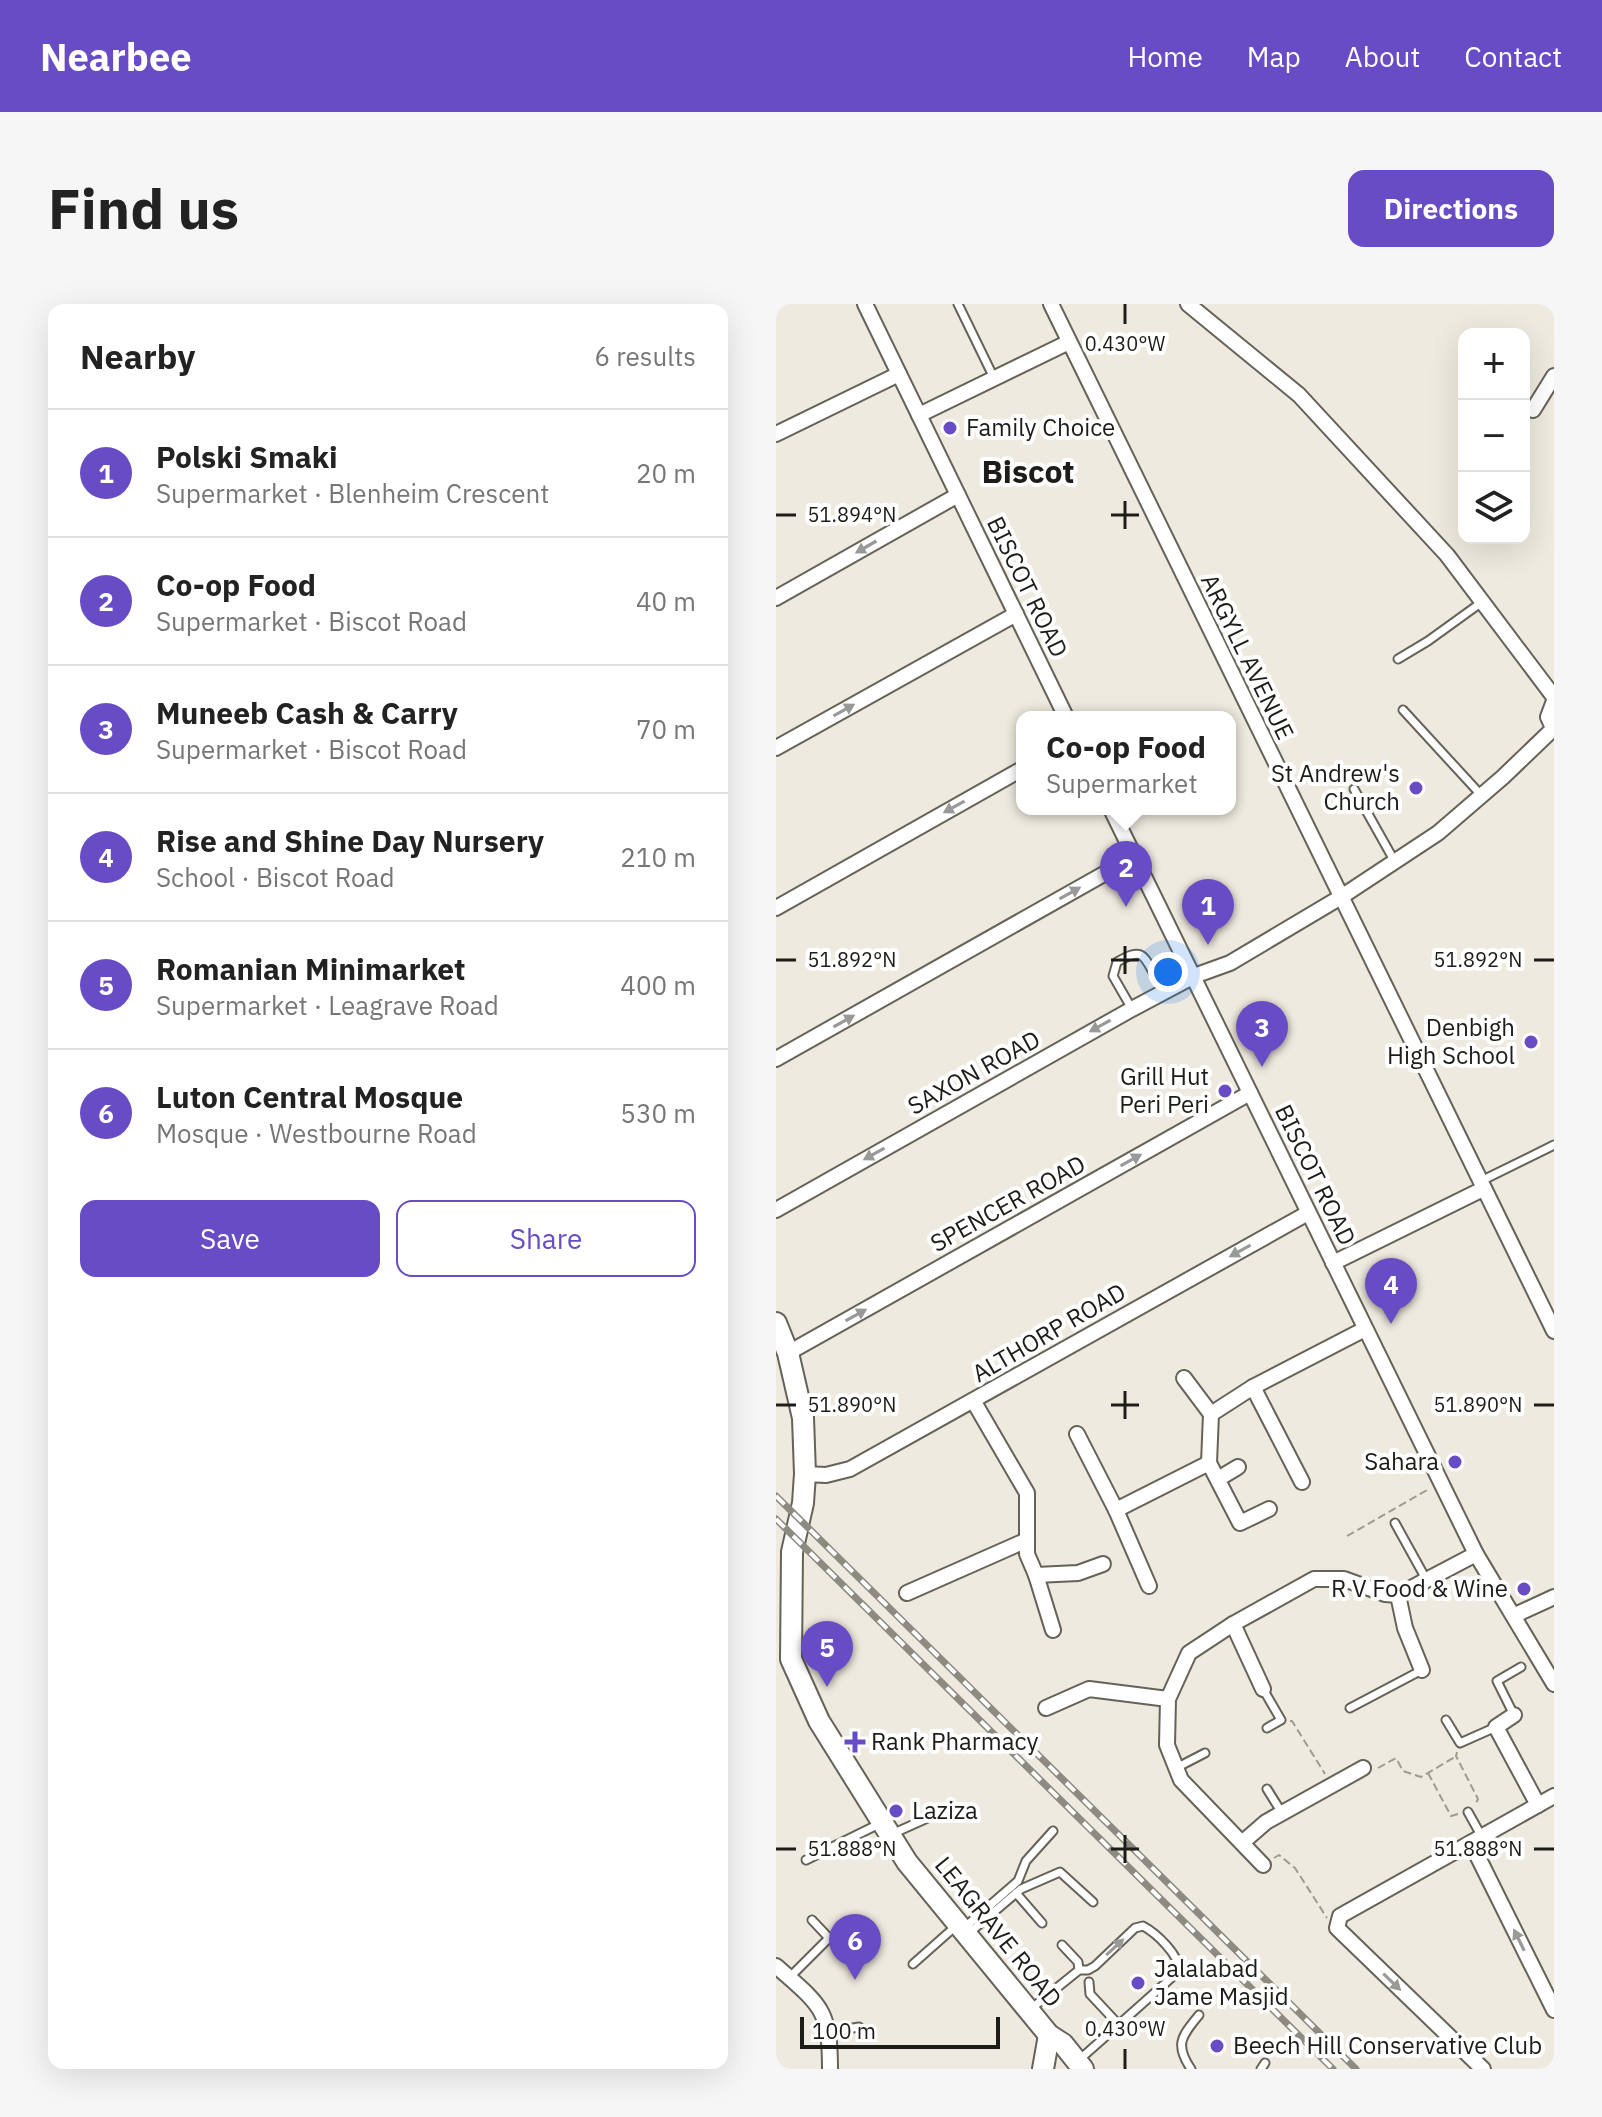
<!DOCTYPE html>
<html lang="en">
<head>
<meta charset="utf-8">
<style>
	body { margin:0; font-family:"IBM Plex Sans",sans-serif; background:#f6f6f6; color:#222 }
	.controls { position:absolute; right:24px; top:24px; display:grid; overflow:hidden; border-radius:16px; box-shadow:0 8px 32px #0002 }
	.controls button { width:72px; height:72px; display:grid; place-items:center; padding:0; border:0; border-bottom:2px solid #e0e0e0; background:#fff; color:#222; font:40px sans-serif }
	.scale { position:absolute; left:24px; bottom:20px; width:200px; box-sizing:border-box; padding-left:8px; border:4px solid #1d1c18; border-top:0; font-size:22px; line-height:28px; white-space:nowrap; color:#1d1c18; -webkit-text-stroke:6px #fff; paint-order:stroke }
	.you { position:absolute; left:392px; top:668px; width:28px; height:28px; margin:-20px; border:6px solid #fff; border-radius:50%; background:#1a73e8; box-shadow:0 0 0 12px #1a73e833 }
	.badge { display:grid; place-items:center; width:52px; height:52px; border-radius:50%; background:#674cc5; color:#fff; font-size:26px; font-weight:700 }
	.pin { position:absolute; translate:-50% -66px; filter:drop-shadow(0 2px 4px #0008) }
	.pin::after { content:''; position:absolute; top:42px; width:28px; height:24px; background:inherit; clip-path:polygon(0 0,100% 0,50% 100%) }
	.popup { position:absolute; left:240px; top:407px; width:220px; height:104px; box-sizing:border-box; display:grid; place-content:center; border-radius:16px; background:#fff; filter:drop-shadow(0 2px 6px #0005); font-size:26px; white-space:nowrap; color:#767676 }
	.popup b { font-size:30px; color:#222 }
	.popup::after { content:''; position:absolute; left:50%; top:100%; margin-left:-16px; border:16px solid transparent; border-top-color:#fff }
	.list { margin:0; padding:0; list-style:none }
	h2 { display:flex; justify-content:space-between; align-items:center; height:104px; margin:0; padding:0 32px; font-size:34px }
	h2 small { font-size:26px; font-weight:400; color:#767676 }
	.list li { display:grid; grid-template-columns:52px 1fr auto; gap:24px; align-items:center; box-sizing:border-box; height:128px; padding:0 32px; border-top:2px solid #e0e0e0 }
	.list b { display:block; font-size:30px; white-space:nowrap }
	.list p { margin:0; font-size:26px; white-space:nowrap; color:#767676 }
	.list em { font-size:26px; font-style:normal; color:#767676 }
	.actions { display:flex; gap:16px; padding:24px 32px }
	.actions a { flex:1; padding:18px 0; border:2px solid #674cc5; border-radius:16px; text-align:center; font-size:28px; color:#674cc5 }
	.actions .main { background:#674cc5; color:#fff }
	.icon { flex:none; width:44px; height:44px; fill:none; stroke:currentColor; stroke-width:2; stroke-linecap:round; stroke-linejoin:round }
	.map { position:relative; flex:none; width:778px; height:1765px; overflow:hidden; border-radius:16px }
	header { display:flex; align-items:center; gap:48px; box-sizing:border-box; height:112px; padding:0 40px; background:#674cc5; color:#fff }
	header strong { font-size:38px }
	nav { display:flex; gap:44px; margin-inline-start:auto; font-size:28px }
	.intro { display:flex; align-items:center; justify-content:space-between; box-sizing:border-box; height:192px; padding:0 48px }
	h1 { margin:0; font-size:56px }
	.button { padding:20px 36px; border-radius:16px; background:#674cc5; color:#fff; font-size:28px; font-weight:700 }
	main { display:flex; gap:48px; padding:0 48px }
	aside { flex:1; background:#fff; border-radius:16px; box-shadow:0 8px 32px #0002 }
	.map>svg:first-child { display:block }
</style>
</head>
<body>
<header>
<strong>Nearbee</strong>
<nav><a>Home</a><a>Map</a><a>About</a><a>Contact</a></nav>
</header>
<div class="intro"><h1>Find us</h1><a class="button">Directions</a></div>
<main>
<aside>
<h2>Nearby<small>6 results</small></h2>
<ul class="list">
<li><span class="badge">1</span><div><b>Polski Smaki</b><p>Supermarket · Blenheim Crescent</p></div><em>20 m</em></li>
<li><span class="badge">2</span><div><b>Co-op Food</b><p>Supermarket · Biscot Road</p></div><em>40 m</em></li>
<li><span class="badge">3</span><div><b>Muneeb Cash &amp; Carry</b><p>Supermarket · Biscot Road</p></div><em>70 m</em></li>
<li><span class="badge">4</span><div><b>Rise and Shine Day Nursery</b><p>School · Biscot Road</p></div><em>210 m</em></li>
<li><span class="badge">5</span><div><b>Romanian Minimarket</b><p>Supermarket · Leagrave Road</p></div><em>400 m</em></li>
<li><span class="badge">6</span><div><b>Luton Central Mosque</b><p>Mosque · Westbourne Road</p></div><em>530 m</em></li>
</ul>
<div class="actions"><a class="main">Save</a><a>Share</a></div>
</aside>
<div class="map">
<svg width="778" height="1765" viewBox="0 0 778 1765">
	<rect width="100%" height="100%" fill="#eeeadf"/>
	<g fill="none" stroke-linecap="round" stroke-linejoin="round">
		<defs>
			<g id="lane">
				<path d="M 182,0 L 218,74"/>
				<path d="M 622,355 L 652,337 L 706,298"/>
				<path d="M 627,406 L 706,492"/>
				<path d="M 578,485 L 619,558"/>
				<path d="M 356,705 L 337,672 L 341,658 C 367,643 367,650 380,674"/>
				<path d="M 705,877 L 778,841"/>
				<path d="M 619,1219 L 650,1275"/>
				<path d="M 487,1385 L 505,1416 L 491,1424"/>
				<path d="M 574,1404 L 646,1366"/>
				<path d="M 738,1411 L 721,1377 L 745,1363"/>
				<path d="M 670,1416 L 684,1439 L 720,1423"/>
				<path d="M 400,1464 L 429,1449"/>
				<path d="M 491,1485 L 506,1509"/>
				<path d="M 692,1508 L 706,1533"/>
				<path d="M 116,1530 L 176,1503"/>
				<path d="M 30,1556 L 103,1520"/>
				<path d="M 240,1589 L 266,1619"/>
				<path d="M 189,1623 L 242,1577 L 250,1557 L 277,1527"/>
				<path d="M 193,1629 L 245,1585 L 284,1568 L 317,1598"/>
				<path d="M 286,1641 L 302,1658 L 303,1666"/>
				<path d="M 137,1660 L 181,1621"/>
				<path d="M 13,1674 L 53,1634 L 36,1616"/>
				<path d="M 313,1678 L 314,1690 L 343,1721"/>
				<path d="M 256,1704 L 303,1666 L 312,1666 L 319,1662 L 359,1624 L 367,1622 C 380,1629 404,1651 403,1667 L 303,1756"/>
				<path d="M 53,1728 L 83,1723"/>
				<path d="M 415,1765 C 398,1740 406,1732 423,1711"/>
				<path d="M 485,1765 L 489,1759"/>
			</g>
			<g id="street">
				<path d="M 89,0 L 290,413"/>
				<path d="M 275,0 L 778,1027"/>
				<path d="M 412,0 L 523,91 L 671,251 L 778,393"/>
				<path d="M 757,106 L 778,72"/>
				<path d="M 143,111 L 293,38"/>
				<path d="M 0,130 L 123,70"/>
				<path d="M 0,294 L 182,191"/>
				<path d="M 778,397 L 772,413 L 778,426"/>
				<path d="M 0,444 L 240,310"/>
				<path d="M 335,505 L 700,1250 L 778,1380"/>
				<path d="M 0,604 L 246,465"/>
				<path d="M 0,755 L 358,553"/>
				<path d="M 0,906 L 356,705 L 418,672 L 454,659 L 565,593 L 662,529 L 727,473 L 777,425"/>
				<path d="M 557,959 L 707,885"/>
				<path d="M 12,1049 L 474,789"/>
				<path d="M 408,1074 L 435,1110"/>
				<path d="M 477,1083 L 526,1178"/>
				<path d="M 198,1098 L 251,1189 L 251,1250 L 260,1271 L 277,1326"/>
				<path d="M 301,1130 L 340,1206 L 373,1282"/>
				<path d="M 29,1170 L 50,1171 L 74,1165 L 532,909"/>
				<path d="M 442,1175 L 462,1163"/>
				<path d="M 493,1205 L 464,1219 L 433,1159 L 435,1110 L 477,1083 L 589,1025"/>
				<path d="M 340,1206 L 433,1159"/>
				<path d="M 260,1271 L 302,1269 L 327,1260"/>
				<path d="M 131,1289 L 251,1236"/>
				<path d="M 622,1291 L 629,1324 L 646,1366"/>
				<path d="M 739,1311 L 778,1293"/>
				<path d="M 457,1320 L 487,1385"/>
				<path d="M 270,1404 L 313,1385 L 392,1395"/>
				<path d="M 738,1411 L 720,1423 L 762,1501"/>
				<path d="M 467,1538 L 490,1518 L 587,1464"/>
				<path d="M 695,1539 L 778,1706"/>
				<path d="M 487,1561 L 405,1476 L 391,1441 L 392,1395 L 413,1349 L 457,1320 L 538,1275 L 568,1275 L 609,1290 L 622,1291 L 700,1250"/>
				<path d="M 0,1662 C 44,1701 54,1704 54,1765"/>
				<path d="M 707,1765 L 561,1624 L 564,1612 L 778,1492"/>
			</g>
			<g id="secondary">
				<path d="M 0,1019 L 12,1049 L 27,1114 L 29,1170 L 27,1199 L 16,1248 L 15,1355 L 43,1417 L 131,1558 L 273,1731 L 287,1740 L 307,1765"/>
				<path d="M 267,1765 L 273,1731"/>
			</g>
		</defs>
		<use href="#lane" stroke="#656258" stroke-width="11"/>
		<use href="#street" stroke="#656258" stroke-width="18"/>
		<use href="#secondary" stroke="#656258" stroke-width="24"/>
		<g stroke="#9e9b93" stroke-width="2" stroke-dasharray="8 4" stroke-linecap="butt">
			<path d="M 571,1232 L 653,1185"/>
			<path d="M 514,1417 L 516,1417 L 549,1470"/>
			<path d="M 681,1448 L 680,1452 L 702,1495 L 700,1499"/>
			<path d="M 602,1464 L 620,1454 L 627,1467 L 645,1473 L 679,1453"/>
			<path d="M 652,1469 L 675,1512 L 682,1510"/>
			<path d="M 498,1554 L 503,1551 L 519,1564 L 551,1614"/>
		</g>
		<use href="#lane" stroke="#fff" stroke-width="7"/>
		<use href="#street" stroke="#fff" stroke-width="14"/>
		<use href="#secondary" stroke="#fff" stroke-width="20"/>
		<defs>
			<g id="rail">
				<path d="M 0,1192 L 580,1765"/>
				<path d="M 0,1215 L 557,1765"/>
			</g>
		</defs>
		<use href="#rail" stroke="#8d8a82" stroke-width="7"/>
		<use href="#rail" stroke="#fff" stroke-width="4" stroke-dasharray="12" stroke-linecap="butt"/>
	</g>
	<defs><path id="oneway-solid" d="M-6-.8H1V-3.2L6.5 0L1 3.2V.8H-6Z" transform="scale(2)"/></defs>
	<g fill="#999997">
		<use href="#oneway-solid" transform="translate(90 243) rotate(150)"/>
		<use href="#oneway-solid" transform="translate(68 406) rotate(-29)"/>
		<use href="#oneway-solid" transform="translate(178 503) rotate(151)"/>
		<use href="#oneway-solid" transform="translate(294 589) rotate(-29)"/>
		<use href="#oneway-solid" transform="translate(68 717) rotate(-29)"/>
		<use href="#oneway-solid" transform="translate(324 722) rotate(151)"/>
		<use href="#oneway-solid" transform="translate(98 850) rotate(151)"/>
		<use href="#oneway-solid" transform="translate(355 856) rotate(-29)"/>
		<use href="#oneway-solid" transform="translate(464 947) rotate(151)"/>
		<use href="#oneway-solid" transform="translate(80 1011) rotate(-29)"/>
		<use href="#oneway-solid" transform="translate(743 1636) rotate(-116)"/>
		<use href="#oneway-solid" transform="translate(339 1643) rotate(-43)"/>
		<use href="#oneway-solid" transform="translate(616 1678) rotate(44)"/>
	</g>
	<path fill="none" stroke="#1d1c18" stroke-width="3" d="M 349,0 L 349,20M 349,197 L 349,225M 0,211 L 20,211M 335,211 L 363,211M 349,642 L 349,670M 0,656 L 20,656M 335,656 L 363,656M 758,656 L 778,656M 349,1087 L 349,1115M 0,1101 L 20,1101M 335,1101 L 363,1101M 758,1101 L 778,1101M 349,1531 L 349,1559M 0,1545 L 20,1545M 335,1545 L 363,1545M 758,1545 L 778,1545M 349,1745 L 349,1765"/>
	<g fill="#674cc5" stroke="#fff" stroke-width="3">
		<circle cx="174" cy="124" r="8"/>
		<circle cx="640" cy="484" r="8"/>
		<circle cx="755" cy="738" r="8"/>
		<circle cx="449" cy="787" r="8"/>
		<circle cx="679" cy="1158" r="8"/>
		<circle cx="748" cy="1285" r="8"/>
		<path d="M75 1426h8v8h8v8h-8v8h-8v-8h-8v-8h8z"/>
		<circle cx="120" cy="1507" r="8"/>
		<circle cx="362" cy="1679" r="8"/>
		<circle cx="441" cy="1742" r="8"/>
	</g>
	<g text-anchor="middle" stroke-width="8" stroke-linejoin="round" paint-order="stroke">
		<g font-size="24" fill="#1d1c18" stroke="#fff" text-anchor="start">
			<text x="190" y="132">Family Choice</text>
			<text x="624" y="478" text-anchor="end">St Andrew's<tspan x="624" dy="28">Church</tspan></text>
			<text x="739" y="732" text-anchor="end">Denbigh<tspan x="739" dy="28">High School</tspan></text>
			<text x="433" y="781" text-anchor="end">Grill Hut<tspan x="433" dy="28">Peri Peri</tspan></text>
			<text x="663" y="1166" text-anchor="end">Sahara</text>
			<text x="732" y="1293" text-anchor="end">R V Food &amp; Wine</text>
			<text x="95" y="1446">Rank Pharmacy</text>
			<text x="136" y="1515">Laziza</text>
			<text x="378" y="1673">Jalalabad<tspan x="378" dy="28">Jame Masjid</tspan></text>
			<text x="457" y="1750">Beech Hill Conservative Club</text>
		</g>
		<g font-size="24" fill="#1d1c18" stroke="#fff">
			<text transform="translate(251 283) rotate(64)" y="8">BISCOT ROAD</text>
			<text transform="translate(471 353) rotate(64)" y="8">ARGYLL AVENUE</text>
			<text transform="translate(198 769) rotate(-29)" y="8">SAXON ROAD</text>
			<text transform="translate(539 871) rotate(64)" y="8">BISCOT ROAD</text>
			<text transform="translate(232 900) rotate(-29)" y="8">SPENCER ROAD</text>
			<text transform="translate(273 1029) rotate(-30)" y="8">ALTHORP ROAD</text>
			<text transform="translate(222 1628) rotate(51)" y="8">LEAGRAVE ROAD</text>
		</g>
		<g font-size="32" font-weight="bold" fill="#1d1c18" stroke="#fff">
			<text x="252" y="179">Biscot</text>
		</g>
	</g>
	<g font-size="20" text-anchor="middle" fill="#1d1c18" stroke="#fff" stroke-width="8" stroke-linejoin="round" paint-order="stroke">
		<text x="349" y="47">0.430°W</text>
		<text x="76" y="218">51.894°N</text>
		<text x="76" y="663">51.892°N</text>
		<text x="702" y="663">51.892°N</text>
		<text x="76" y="1108">51.890°N</text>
		<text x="702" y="1108">51.890°N</text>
		<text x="76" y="1552">51.888°N</text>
		<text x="702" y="1552">51.888°N</text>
		<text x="349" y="1732">0.430°W</text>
	</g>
</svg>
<div class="controls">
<button>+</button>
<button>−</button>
<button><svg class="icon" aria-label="layers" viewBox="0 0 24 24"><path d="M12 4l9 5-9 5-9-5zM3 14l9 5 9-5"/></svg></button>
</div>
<div class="scale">100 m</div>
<div class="you"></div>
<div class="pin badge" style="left:432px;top:641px">1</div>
<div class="pin badge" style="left:350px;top:603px">2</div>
<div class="popup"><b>Co-op Food</b>Supermarket</div>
<div class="pin badge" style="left:486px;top:763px">3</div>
<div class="pin badge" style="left:615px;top:1020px">4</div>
<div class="pin badge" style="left:51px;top:1383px">5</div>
<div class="pin badge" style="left:79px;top:1676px">6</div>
</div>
</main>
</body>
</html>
